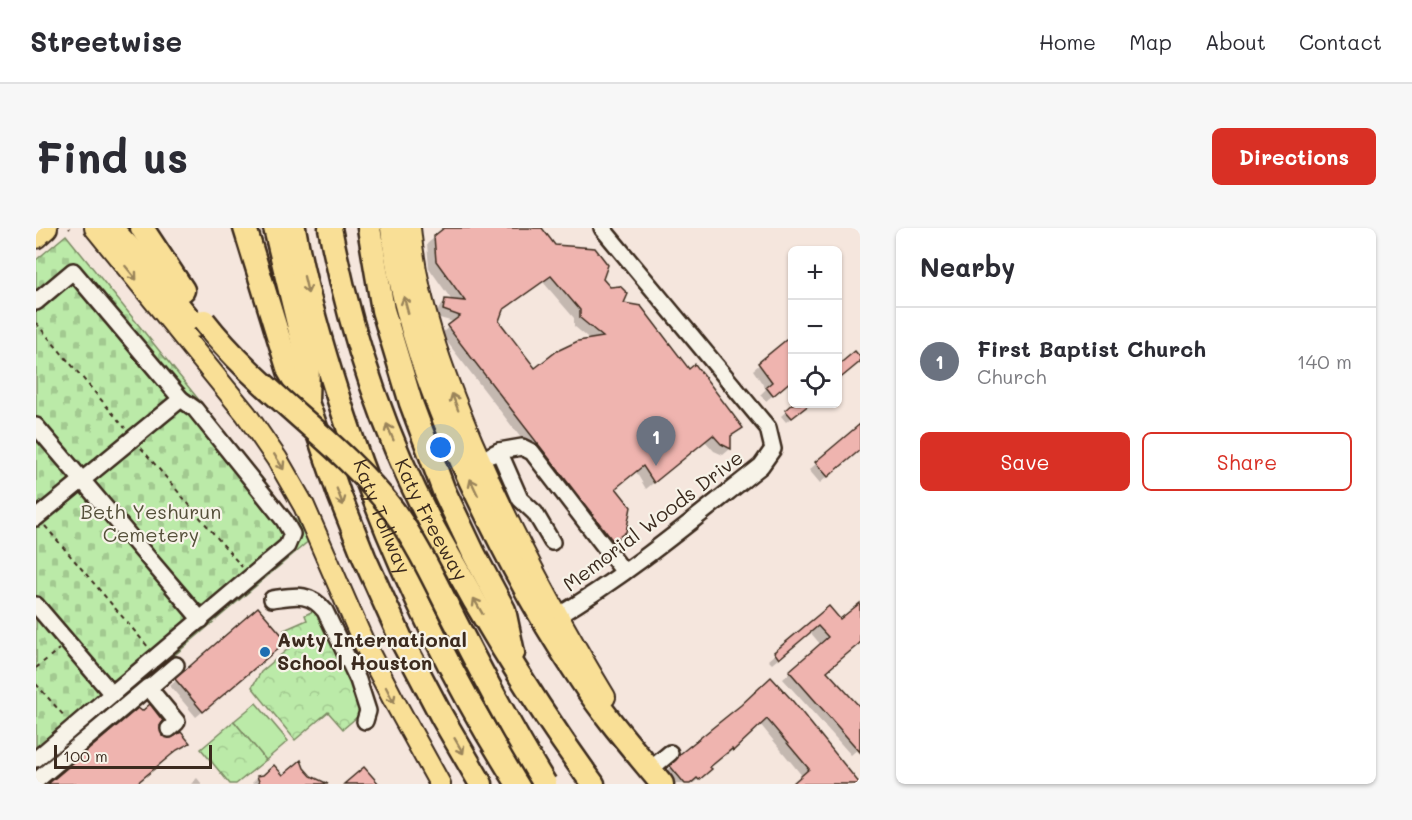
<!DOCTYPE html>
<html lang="en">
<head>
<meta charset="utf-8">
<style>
	body { margin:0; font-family:Mali,sans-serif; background:#f7f7f7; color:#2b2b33 }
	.controls { position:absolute; right:18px; top:18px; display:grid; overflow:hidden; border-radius:9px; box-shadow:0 2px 4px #0004 }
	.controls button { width:54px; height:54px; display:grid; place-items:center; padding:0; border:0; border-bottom:2px solid #e1e1e2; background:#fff; color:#2b2b33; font:30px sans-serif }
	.scale { position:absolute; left:18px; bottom:15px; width:158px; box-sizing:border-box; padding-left:6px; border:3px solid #3b2a1e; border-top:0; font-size:16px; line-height:21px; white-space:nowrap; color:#3b2a1e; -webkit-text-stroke:4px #f7f3e8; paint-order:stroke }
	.you { position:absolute; left:405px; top:220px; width:21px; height:21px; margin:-15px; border:4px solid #fff; border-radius:50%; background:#1a73e8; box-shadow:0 0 0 9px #1a73e833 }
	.badge { display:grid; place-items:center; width:39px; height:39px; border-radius:50%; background:#d93025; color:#fff; font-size:20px; font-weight:700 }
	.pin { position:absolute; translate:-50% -50px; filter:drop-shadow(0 2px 3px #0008) }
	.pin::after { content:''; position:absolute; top:32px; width:21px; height:18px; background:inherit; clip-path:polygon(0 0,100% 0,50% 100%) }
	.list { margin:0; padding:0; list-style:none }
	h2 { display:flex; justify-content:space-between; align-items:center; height:78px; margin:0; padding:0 24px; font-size:26px }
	h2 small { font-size:20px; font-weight:400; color:#7c7c81 }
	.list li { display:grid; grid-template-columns:39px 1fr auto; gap:18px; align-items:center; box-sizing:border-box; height:108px; padding:0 24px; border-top:2px solid #e1e1e2 }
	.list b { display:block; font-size:22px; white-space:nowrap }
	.list p { margin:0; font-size:20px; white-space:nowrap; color:#7c7c81 }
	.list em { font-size:20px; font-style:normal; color:#7c7c81 }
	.actions { display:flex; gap:12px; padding:18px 24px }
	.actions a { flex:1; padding:14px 0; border:2px solid #d93025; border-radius:9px; text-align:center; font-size:21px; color:#d93025 }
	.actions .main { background:#d93025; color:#fff }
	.icon { flex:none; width:33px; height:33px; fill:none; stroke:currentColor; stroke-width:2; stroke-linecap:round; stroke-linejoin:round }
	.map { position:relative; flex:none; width:824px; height:556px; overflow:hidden; border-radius:9px }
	header { display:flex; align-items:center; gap:36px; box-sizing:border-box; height:84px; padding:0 30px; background:#fff; border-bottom:2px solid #e1e1e2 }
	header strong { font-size:28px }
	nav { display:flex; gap:33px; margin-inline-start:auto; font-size:21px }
	.intro { display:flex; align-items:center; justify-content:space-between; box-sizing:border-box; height:144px; padding:0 36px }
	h1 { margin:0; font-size:42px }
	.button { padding:15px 27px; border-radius:9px; background:#d93025; color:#fff; font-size:21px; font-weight:700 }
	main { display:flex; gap:36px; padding:0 36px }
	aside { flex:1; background:#fff; border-radius:9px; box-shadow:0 2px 4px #0004 }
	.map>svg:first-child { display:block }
</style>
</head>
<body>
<header>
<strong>Streetwise</strong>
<nav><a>Home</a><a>Map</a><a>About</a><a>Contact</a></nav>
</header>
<div class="intro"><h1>Find us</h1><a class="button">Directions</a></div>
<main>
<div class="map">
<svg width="824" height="556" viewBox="0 0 824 556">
	<defs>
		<pattern id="cemetery-stones" width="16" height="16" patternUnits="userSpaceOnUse" patternTransform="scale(1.5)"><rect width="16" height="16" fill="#bbeaa8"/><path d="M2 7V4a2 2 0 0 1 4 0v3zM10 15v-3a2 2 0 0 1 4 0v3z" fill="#a2c990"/></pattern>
		<pattern id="park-crowns" width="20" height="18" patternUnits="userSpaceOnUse" patternTransform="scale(1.5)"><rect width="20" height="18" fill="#bbeaa8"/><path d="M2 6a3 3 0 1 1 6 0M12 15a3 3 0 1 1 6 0" fill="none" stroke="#a2c990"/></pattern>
	</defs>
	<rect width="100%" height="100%" fill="#f5e6dd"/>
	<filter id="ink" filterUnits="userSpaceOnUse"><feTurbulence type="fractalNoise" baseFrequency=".0167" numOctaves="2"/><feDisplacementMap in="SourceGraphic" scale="12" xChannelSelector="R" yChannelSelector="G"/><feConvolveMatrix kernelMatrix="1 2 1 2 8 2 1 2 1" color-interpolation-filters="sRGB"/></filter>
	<g filter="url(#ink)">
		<path fill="url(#cemetery-stones)" stroke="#7b8a63" stroke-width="1.5" d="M 30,7 L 275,311 L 0,545 L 0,32 Z"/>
		<g fill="url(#park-crowns)" stroke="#7b8a63" stroke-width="1.5">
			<path d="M 281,381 L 323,466 L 327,484 L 307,501 L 292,484 L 259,512 L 216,459 L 225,444 L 259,415 L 248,402 L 271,392 L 269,387 Z"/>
			<path d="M 198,493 L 230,532 L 200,556 L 194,556 L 165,521 Z"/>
		</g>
		<path fill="#bbeaa8" stroke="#7b8a63" stroke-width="1.5" d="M 220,475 L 252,513 L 230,532 L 198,493 Z"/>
		<g fill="#0003" fill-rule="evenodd">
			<path d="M 410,0 L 504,0 L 518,19 L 565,51 L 586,76 L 705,200 L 694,210 L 694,221 L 687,227 L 678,223 L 669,213 L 610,261 L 600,244 L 579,261 L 589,303 L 569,319 L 405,106 L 418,94 L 400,89 L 403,80 L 410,73 L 417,74 L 393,40 L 391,16 ZM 507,54 L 538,90 L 538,98 L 556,113 L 498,142 L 461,94 L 465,84 Z"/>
			<path d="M 756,109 L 756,151 L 730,173 L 724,167 L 730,161 L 717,142 Z"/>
			<path d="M 759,176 L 773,176 L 750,194 L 745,188 Z"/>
			<path d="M 824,198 L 824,221 L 784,255 L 773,242 Z"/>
			<path d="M 824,377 L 824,414 L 790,443 L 820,477 L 824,474 L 824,519 L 815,527 L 747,451 L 785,417 L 774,404 L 736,436 L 732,432 L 793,380 L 804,393 Z"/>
			<path d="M 222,381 L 243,419 L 160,489 L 134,458 Z"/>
			<path d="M 735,451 L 823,556 L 767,549 L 724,496 L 690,528 L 688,526 L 673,540 L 667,548 L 656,556 L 637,556 L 628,546 L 637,535 L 706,478 Z"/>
			<path d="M 267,541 L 274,549 L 287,555 L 293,556 L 216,555 L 221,550 L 228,548 L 246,549 Z"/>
			<path d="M 161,550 L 166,556 L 155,556 Z"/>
		</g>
		<g fill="#efb4af" stroke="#3b2a1e" stroke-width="1.5" fill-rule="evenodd">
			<path d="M 408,0 L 506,0 L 519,17 L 559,20 L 572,37 L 567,51 L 574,59 L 584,58 L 592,66 L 588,75 L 605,78 L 653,141 L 659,136 L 707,200 L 695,208 L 695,221 L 685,216 L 677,207 L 618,255 L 607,238 L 580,260 L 595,279 L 590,304 L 577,313 L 411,98 L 424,88 L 407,82 L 409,71 L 429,73 L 400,33 L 398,8 ZM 515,48 L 544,82 L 544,90 L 567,109 L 542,113 L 521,123 L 499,140 L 463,93 L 467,82 Z"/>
			<path d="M 756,107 L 756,152 L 737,168 L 730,159 L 736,154 L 722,135 Z"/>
			<path d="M 819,123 L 824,129 L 824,134 L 801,153 L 801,138 Z"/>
			<path d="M 756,176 L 774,176 L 756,190 L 749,182 Z"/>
			<path d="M 824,196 L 824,222 L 792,249 L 779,234 Z"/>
			<path d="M 824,375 L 824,415 L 791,443 L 824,479 L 824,524 L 753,443 L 792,409 L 782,398 L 743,431 L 738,424 L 793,378 L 804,391 Z"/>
			<path d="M 222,379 L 251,413 L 167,484 L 139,451 Z"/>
			<path d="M 735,449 L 755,471 L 824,556 L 756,556 L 773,541 L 731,491 L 697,523 L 696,521 L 674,539 L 676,541 L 663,552 L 661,550 L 654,556 L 649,556 L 634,538 L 644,526 L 705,477 Z"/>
			<path d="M 114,476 L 127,493 L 124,498 L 126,508 L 135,510 L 145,504 L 154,515 L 141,522 L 100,556 L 12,556 L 102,480 L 106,483 Z"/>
			<path d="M 265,532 L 268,540 L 275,548 L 292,556 L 224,556 L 221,548 L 227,547 L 238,537 L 247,547 Z"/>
			<path d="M 328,539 L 343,556 L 308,556 Z"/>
		</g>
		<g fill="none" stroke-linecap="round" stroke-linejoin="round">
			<defs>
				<g id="minor">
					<path d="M 0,74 L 37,43 L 145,171 L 159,181 L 248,292 L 256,306 L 251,318 L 76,466 L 0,377"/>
					<path d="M 0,198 L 165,392"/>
					<path d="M 463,223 L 486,219 L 496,224 L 588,344"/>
					<path d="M 455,227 L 463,223 L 484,271 L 499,285 L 516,314"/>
					<path d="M 0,290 L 145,171"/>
					<path d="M 236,371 C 258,368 273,363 289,383 L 322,452 L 332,483 L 329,493"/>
					<path d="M 520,389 C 593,346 659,290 725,238 L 737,221 L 732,200 L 566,0"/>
					<path d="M 113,460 L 140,437"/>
					<path d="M 0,531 L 76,466"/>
					<path d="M 616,540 L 634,525"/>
					<path d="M 0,553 L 112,459 L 141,494 L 133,501"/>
				</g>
				<g id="major">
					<path d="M 59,0 L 210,186 L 241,231 L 268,278 L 327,413 L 356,469 L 404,556"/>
					<path d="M 374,0 C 381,75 407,145 436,214 C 475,305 518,385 569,469"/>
					<path d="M 0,10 L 11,0"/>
				</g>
				<g id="highway">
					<path d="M 75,0 L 105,32 L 159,98"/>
					<path d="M 106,0 L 147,62"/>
					<path d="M 209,0 L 253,143 L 271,173"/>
					<path d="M 239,0 L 272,137 L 271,174 L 303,266 L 328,329 L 366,413 L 406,489 L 445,556"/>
					<path id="s1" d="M 258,0 C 268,58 285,116 303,172 C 347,308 405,435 482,556"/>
					<path id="s2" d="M 294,0 C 314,104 348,207 398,301 C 411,325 425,348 438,372 C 475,436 514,497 557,556"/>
					<path d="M 333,0 L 347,82 L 375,175 L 408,263 L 438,326 L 468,382 L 477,425"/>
					<path d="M 356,0 C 366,90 398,173 435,254 C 467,322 503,390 545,452 C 569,489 598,522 626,556"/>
				</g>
			</defs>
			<use href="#minor" stroke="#3b2a1e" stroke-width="20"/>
			<use href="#major" stroke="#3b2a1e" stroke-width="24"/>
			<use href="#highway" stroke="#3b2a1e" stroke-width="27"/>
			<g stroke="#3b2a1e" stroke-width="2" stroke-dasharray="4.5 4.5" stroke-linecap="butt">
				<path d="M 33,0 L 34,1"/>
				<path d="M 0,95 L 89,200"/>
				<path d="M 105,220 L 206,339"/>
				<path d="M 9,298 L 113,420"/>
				<path d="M 0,440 L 23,421"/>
				<path d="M 0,456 L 29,489"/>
			</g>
			<use href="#minor" stroke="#f7f3e8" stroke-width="15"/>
			<use href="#major" stroke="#f9df96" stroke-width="20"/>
			<use href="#highway" stroke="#f9df96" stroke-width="22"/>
			<defs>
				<path id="highway-bridge" d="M 168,93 C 223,164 302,211 357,282 C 382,316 400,356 419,393 C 448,449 476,503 509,556"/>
			</defs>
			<use href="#highway-bridge" stroke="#3b2a1e" stroke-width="27" stroke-linecap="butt"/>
			<use href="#highway-bridge" stroke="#f9df96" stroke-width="22"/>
		</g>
		<defs><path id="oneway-shaft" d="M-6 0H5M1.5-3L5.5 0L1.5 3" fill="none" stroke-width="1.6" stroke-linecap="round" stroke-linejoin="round" transform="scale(1.5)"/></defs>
		<g stroke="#9a845a">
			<use href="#oneway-shaft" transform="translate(95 45) rotate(51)"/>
			<use href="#oneway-shaft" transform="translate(270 57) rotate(77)"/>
			<use href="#oneway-shaft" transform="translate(370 77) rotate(-105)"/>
			<use href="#oneway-shaft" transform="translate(419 174) rotate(-111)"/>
			<use href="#oneway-shaft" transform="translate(354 204) rotate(-113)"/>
			<use href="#oneway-shaft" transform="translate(243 234) rotate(58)"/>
			<use href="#oneway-shaft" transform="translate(438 259) rotate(-115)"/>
			<use href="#oneway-shaft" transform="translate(304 269) rotate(69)"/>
			<use href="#oneway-shaft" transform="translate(442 378) rotate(-120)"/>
			<use href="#oneway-shaft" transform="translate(354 467) rotate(63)"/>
			<use href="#oneway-shaft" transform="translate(423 518) rotate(60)"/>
		</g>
	</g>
	<circle fill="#1f6fb2" stroke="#f7f3e8" stroke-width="2" cx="229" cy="424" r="6"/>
	<g text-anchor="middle" stroke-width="4.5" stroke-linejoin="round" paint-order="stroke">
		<g font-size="20" fill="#55503a" stroke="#f7f3e8">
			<text x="115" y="291">Beth Yeshurun<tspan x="115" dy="23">Cemetery</tspan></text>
		</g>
		<g font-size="20" fill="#3b2a1e" stroke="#f7f3e8">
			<text dy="7" stroke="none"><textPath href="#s1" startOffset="302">Katy Tollway</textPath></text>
			<text dy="7" stroke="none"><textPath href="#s2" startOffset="310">Katy Freeway</textPath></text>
			<text transform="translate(617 293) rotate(-37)" y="7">Memorial Woods Drive</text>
		</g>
		<g font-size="20" font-weight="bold" fill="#3b2a1e" stroke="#f7f3e8" text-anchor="start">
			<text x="241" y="419">Awty International<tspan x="241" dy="23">School Houston</tspan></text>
		</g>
	</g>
</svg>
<div class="controls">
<button>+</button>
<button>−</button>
<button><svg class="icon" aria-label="locate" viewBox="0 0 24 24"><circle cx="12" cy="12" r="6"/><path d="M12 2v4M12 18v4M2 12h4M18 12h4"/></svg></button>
</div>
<div class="scale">100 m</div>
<div class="you"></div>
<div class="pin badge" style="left:620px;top:238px;background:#6b7280">1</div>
</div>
<aside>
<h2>Nearby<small></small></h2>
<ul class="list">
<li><span class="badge" style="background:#6b7280">1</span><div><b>First Baptist Church</b><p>Church</p></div><em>140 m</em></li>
</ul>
<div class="actions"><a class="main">Save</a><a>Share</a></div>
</aside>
</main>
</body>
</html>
